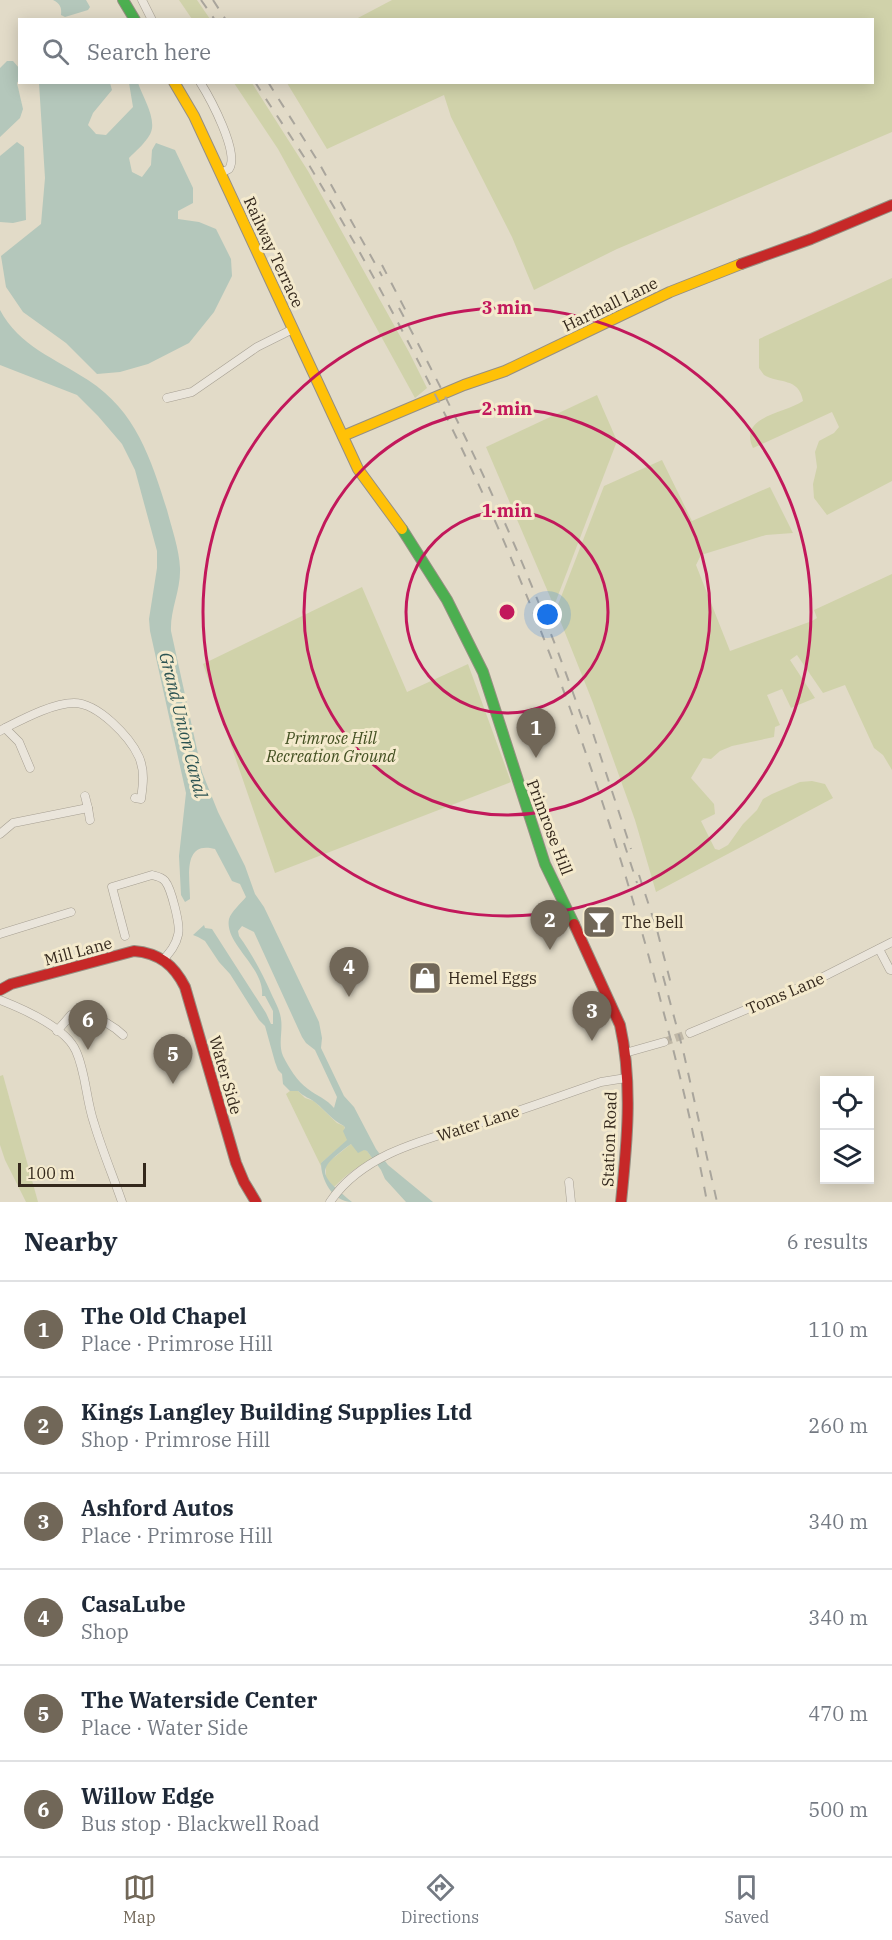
<!DOCTYPE html>
<html lang="en">
<head>
<meta charset="utf-8">
<style>
	body { margin:0; font-family:"IBM Plex Serif",serif; background:#f6f6f7; color:#1f2937 }
	.controls { position:absolute; right:18px; bottom:18px; display:grid; overflow:hidden; border-radius:0px; box-shadow:0 3px 15px #0003 }
	.controls button { width:54px; height:54px; display:grid; place-items:center; padding:0; border:0; border-bottom:2px solid #e0e1e3; background:#fff; color:#1f2937; font:30px sans-serif }
	.scale { position:absolute; left:18px; bottom:15px; width:128px; box-sizing:border-box; padding-left:6px; border:3px solid #34281c; border-top:0; font-size:16px; line-height:21px; white-space:nowrap; color:#34281c; -webkit-text-stroke:4px #f4eacd; paint-order:stroke }
	.you { position:absolute; left:548px; top:615px; width:21px; height:21px; margin:-15px; border:4px solid #fff; border-radius:50%; background:#1a73e8; box-shadow:0 0 0 9px #1a73e833 }
	.badge { display:grid; place-items:center; width:39px; height:39px; border-radius:50%; background:#716758; color:#fff; font-size:20px; font-weight:700 }
	.pin { position:absolute; translate:-50% -50px; filter:drop-shadow(0 2px 3px #0008) }
	.pin::after { content:''; position:absolute; top:32px; width:21px; height:18px; background:inherit; clip-path:polygon(0 0,100% 0,50% 100%) }
	.list { margin:0; padding:0; list-style:none }
	h2 { display:flex; justify-content:space-between; align-items:center; height:78px; margin:0; padding:0 24px; font-size:26px }
	h2 small { font-size:20px; font-weight:400; color:#747a83 }
	.list li { display:grid; grid-template-columns:39px 1fr auto; gap:18px; align-items:center; box-sizing:border-box; height:96px; padding:0 24px; border-top:2px solid #e0e1e3 }
	.list b { display:block; font-size:22px; white-space:nowrap }
	.list p { margin:0; font-size:20px; white-space:nowrap; color:#747a83 }
	.list em { font-size:20px; font-style:normal; color:#747a83 }
	.icon { flex:none; width:33px; height:33px; fill:none; stroke:currentColor; stroke-width:2; stroke-linecap:round; stroke-linejoin:round }
	.map { position:relative; flex:none; width:892px; height:1202px; overflow:hidden }
	.search { position:absolute; background:#fff; box-shadow:0 3px 15px #0003; left:18px; right:18px; top:18px; height:66px; display:flex; align-items:center; gap:15px; box-sizing:border-box; padding:0 21px; border-radius:0px; color:#747a83; font-size:22px }
	.sheet { height:654px; background:#fff }
	nav { display:flex; justify-content:space-around; align-items:center; box-sizing:border-box; height:84px; border-top:2px solid #e0e1e3; background:#fff; font-size:16px; color:#747a83 }
	nav a { display:grid; justify-items:center; gap:3px }
	nav .on { color:#716758 }
	.map>svg:first-child { display:block }
</style>
</head>
<body>
<div class="map">
<svg width="892" height="1202" viewBox="0 0 892 1202">
	<rect width="100%" height="100%" fill="#e2dbc8"/>
	<g fill="#d0d2aa">
		<path d="M 179,0 L 197,0 L 210,19 L 192,19 Z"/>
		<path d="M 392,0 L 892,0 L 892,132 L 617,249 L 534,290 L 512,237 L 451,117 L 444,95 L 327,149 L 287,83 L 872,82 L 872,20 L 356,19 Z"/>
		<path d="M 234,83 L 252,83 L 308,171 L 409,352 L 427,388 L 415,398 L 278,149 Z"/>
		<path d="M 892,278 L 892,481 L 827,515 L 814,498 L 813,484 L 817,467 L 815,452 L 819,441 L 834,433 L 839,427 L 832,412 L 753,448 C 738,416 784,414 803,401 C 799,377 779,384 764,375 L 759,368 L 759,339 Z"/>
		<path d="M 597,395 L 617,441 L 554,606 L 486,447 Z"/>
		<path d="M 662,460 L 692,521 L 770,487 L 793,533 L 766,535 L 701,555 L 696,565 L 730,651 L 812,621 L 817,618 L 814,610 L 892,574 L 892,770 L 883,755 L 874,748 L 845,685 L 823,693 L 797,655 L 790,660 L 815,698 L 791,708 L 782,689 L 767,695 L 780,725 L 775,727 L 774,737 L 732,746 L 720,751 L 711,759 L 703,758 L 691,778 L 714,804 L 715,814 L 701,821 L 715,849 L 719,850 L 728,845 L 743,824 L 757,810 L 763,799 L 772,794 L 800,782 L 812,781 L 825,784 L 833,798 L 656,892 L 635,820 L 593,703 L 556,610 L 604,486 Z"/>
		<path d="M 362,587 L 407,692 L 468,664 L 511,782 L 275,873 L 203,664 Z"/>
		<path d="M 3,1075 L 38,1202 L 26,1202 L 5,1160 L 0,1145 L 0,1076 Z"/>
		<path d="M 290,1091 L 298,1091 L 305,1098 L 314,1101 L 337,1123 L 344,1126 L 348,1140 L 321,1163 L 321,1166 L 286,1094 Z"/>
		<path d="M 351,1144 L 367,1151 L 373,1159 C 357,1166 346,1175 334,1187 L 326,1178 L 326,1164 Z"/>
	</g>
	<g fill="#b4c7bb" fill-rule="evenodd">
		<path d="M 53,0 L 86,0 L 90,7 L 88,10 L 65,17 L 61,15 C 62,8 60,3 53,0 Z"/>
		<path d="M 7,61 L 13,61 L 19,68 L 19,80 L 17,83 L 23,109 L 20,118 L 0,137 L 0,68 Z"/>
		<path d="M 39,83 L 110,83 L 112,90 L 93,113 L 88,125 L 96,134 L 106,135 L 133,107 L 129,83 L 138,83 C 143,98 159,122 149,136 C 144,144 136,151 129,158 L 132,172 L 142,177 L 151,165 L 152,150 L 156,143 L 175,150 L 193,188 L 193,203 L 178,211 L 178,219 L 199,222 L 216,229 L 231,259 L 232,276 L 214,312 L 189,343 L 148,364 L 120,372 L 97,374 L 66,343 L 23,312 L 6,287 L 1,256 L 41,224 L 45,178 Z"/>
		<path d="M 17,142 L 24,147 L 26,220 L 13,223 L 0,222 L 0,156 Z"/>
		<path d="M 0,310 C 19,346 56,359 88,380 C 136,411 151,459 167,510 C 172,529 179,549 180,568 C 181,590 170,610 171,631 L 202,772 L 218,812 L 245,866 L 255,894 L 264,907 L 319,1022 L 322,1038 L 321,1048 L 344,1096 L 354,1107 L 376,1149 L 388,1165 L 433,1202 L 406,1202 L 385,1179 L 381,1170 L 367,1151 L 364,1150 L 358,1153 L 351,1144 C 314,1171 319,1174 352,1202 C 333,1202 321,1180 321,1163 L 347,1140 L 343,1131 L 345,1128 L 344,1126 C 332,1120 326,1111 316,1103 C 310,1098 304,1097 298,1091 L 290,1091 L 283,1084 L 282,1074 L 278,1070 L 275,1062 L 265,1026 L 259,1020 L 230,974 L 219,962 L 205,941 L 198,937 L 193,935 L 204,925 L 205,928 L 212,929 L 266,1013 L 271,1024 L 273,1024 L 273,1011 L 265,996 L 262,996 C 265,967 224,944 229,919 C 231,912 241,903 246,897 L 240,884 L 232,881 L 215,849 C 182,840 190,878 190,899 L 185,902 L 181,895 L 179,856 L 186,793 L 150,631 L 149,619 L 157,568 L 157,551 L 135,470 L 122,444 L 98,416 L 77,395 L 0,365 ZM 242,926 L 254,932 L 302,1037 L 306,1043 L 315,1050 L 337,1097 L 334,1108 C 327,1099 317,1096 308,1089 C 297,1081 289,1068 283,1056 C 278,1044 283,1031 281,1019 C 280,1010 275,1002 271,993 C 262,973 252,954 239,936 L 238,931 Z"/>
	</g>
	<g fill="none" stroke-linecap="round" stroke-linejoin="round">
		<path stroke="#bfb7a6" stroke-width="8" stroke-dasharray="8 4" stroke-linecap="butt" d="M 664,1042 L 690,1033"/>
		<defs>
			<g id="street">
				<path d="M 142,0 L 152,20"/>
				<path d="M 200,82 C 210,98 240,153 229,169 L 221,173"/>
				<path d="M 167,398 L 192,392 L 257,347 L 293,329"/>
				<path d="M 5,728 C 23,719 53,703 74,703 C 98,703 130,737 139,757 C 145,771 143,785 141,799 L 135,798"/>
				<path d="M 0,731 L 5,728 L 19,742 L 30,768"/>
				<path d="M 88,808 L 90,820"/>
				<path d="M 0,834 L 13,823 L 88,808 L 85,796"/>
				<path d="M 0,934 L 71,912"/>
				<path d="M 125,936 L 112,887 L 152,875 C 156,876 162,877 165,881 C 171,888 181,926 178,935 C 176,945 170,952 164,959"/>
				<path d="M 879,949 L 890,970 L 892,970"/>
				<path d="M 0,1000 C 23,1009 66,1028 76,1051 C 86,1073 86,1100 94,1123 C 102,1150 113,1176 122,1202"/>
				<path d="M 57,1031 L 71,1015 L 88,1011 L 116,1029 L 123,1035"/>
				<path d="M 690,1033 L 815,981 L 892,942"/>
				<path d="M 625,1053 L 664,1042"/>
				<path d="M 569,1182 L 571,1202"/>
				<path d="M 330,1202 C 364,1151 432,1138 487,1121 C 525,1109 563,1095 601,1082 L 626,1078"/>
			</g>
			<g id="fast">
				<path d="M 123,0 L 135,20"/>
				<path d="M 402,529 L 447,600 L 483,672 L 545,864 L 574,924"/>
			</g>
			<g id="slow">
				<path d="M 174,82 L 194,116 L 358,469 L 402,529"/>
				<path d="M 343,436 L 464,385 L 505,371 L 670,292 L 741,264"/>
			</g>
			<g id="jam">
				<path d="M 741,264 L 811,239 L 892,205"/>
				<path d="M 574,924 L 620,1025 C 633,1083 627,1144 621,1202"/>
				<path d="M 0,990 L 11,984 L 134,951 C 159,953 174,965 185,987 L 236,1163 L 244,1182 L 256,1202"/>
			</g>
		</defs>
		<use href="#street" stroke="#a69f92" stroke-width="9"/>
		<use href="#fast" stroke="#968f82" stroke-width="12"/>
		<use href="#slow" stroke="#968f82" stroke-width="12"/>
		<use href="#jam" stroke="#968f82" stroke-width="12"/>
		<use href="#street" stroke="#eae5db" stroke-width="8"/>
		<use href="#fast" stroke="#4caf50" stroke-width="10"/>
		<use href="#slow" stroke="#ffc107" stroke-width="10"/>
		<use href="#jam" stroke="#c62828" stroke-width="10"/>
		<g stroke="#a9a59c" stroke-width="2" stroke-dasharray="10 10" stroke-linecap="butt">
			<path d="M 201,0 L 215,20"/>
			<path d="M 213,0 L 226,20"/>
			<path d="M 255,82 C 274,112 294,140 312,170 C 366,260 416,354 462,449 C 546,625 613,817 662,1006 C 679,1071 695,1136 707,1202"/>
			<path d="M 268,82 L 319,163 L 382,276"/>
			<path d="M 382,265 L 407,313"/>
			<path d="M 399,308 C 472,443 535,581 585,727"/>
			<path d="M 587,715 L 631,849"/>
			<path d="M 624,843 L 637,883"/>
			<path d="M 639,875 L 657,930 L 671,984"/>
			<path d="M 663,976 L 683,1050 L 717,1202"/>
		</g>
	</g>
	<g fill="none" stroke="#c2185b" stroke-width="3">
		<circle cx="507" cy="612" r="101"/>
		<circle cx="507" cy="612" r="203"/>
		<circle cx="507" cy="612" r="304"/>
	</g>
	<defs>
		<symbol id="bar-square" viewBox="-11 -11 22 22"><rect x="-9" y="-9" width="18" height="18" rx="4" fill="#716758" stroke="#f4eacd"/><path d="M-6-5H6L.8 .8V4.5H3.5V6h-7V4.5H-.8V.8Z" fill="#fff"/></symbol>
		<symbol id="shop-square" viewBox="-11 -11 22 22"><rect x="-9" y="-9" width="18" height="18" rx="4" fill="#716758" stroke="#f4eacd"/><path d="M-5-2.5h2.3a2.7 3.5 0 0 1 5.4 0H5L5.5 6h-11ZM-1.5-2.5h3a1.5 2.3 0 0 0-3 0Z" fill="#fff"/></symbol>
	</defs>
	<g fill-rule="evenodd">
		<use href="#bar-square" x="580" y="903" width="38" height="38"/>
		<use href="#shop-square" x="406" y="959" width="38" height="38"/>
	</g>
	<g text-anchor="middle" stroke-width="6" stroke-linejoin="round" paint-order="stroke">
		<g font-size="16" fill="#34281c" stroke="#f4eacd">
			<text transform="translate(274 252) rotate(65)" y="6">Railway Terrace</text>
			<text transform="translate(610 304) rotate(-26)" y="6">Harthall Lane</text>
			<text transform="translate(550 827) rotate(69)" y="6">Primrose Hill</text>
			<text transform="translate(78 951) rotate(-15)" y="6">Mill Lane</text>
			<text transform="translate(785 993) rotate(-23)" y="6">Toms Lane</text>
			<text transform="translate(226 1075) rotate(74)" y="6">Water Side</text>
			<text transform="translate(478 1123) rotate(-18)" y="6">Water Lane</text>
			<text transform="translate(609 1139) rotate(-88)" y="6">Station Road</text>
		</g>
		<g font-size="16" font-style="italic" fill="#435022" stroke="#f4eacd">
			<text x="331" y="744">Primrose Hill<tspan x="331" dy="18">Recreation Ground</tspan></text>
		</g>
		<g font-size="16" fill="#34281c" stroke="#f4eacd" text-anchor="start">
			<text x="622" y="928">The Bell</text>
			<text x="448" y="984">Hemel Eggs</text>
		</g>
		<g font-size="18" font-style="italic" fill="#2b5352" stroke="#f4eacd">
			<text transform="translate(183 725) rotate(76)" y="6">Grand Union Canal</text>
		</g>
	</g>
	<circle cx="507" cy="612" r="9" fill="#c2185b" stroke="#f4eacd" stroke-width="3"/>
	<g font-size="18" text-anchor="middle" font-weight="bold" fill="#c2185b" stroke="#f4eacd" stroke-width="6" stroke-linejoin="round" paint-order="stroke">
		<text x="507" y="314">3 min</text>
		<text x="507" y="415">2 min</text>
		<text x="507" y="517">1 min</text>
	</g>
</svg>
<div class="controls">
<button><svg class="icon" aria-label="locate" viewBox="0 0 24 24"><circle cx="12" cy="12" r="6"/><path d="M12 2v4M12 18v4M2 12h4M18 12h4"/></svg></button>
<button><svg class="icon" aria-label="layers" viewBox="0 0 24 24"><path d="M12 4l9 5-9 5-9-5zM3 14l9 5 9-5"/></svg></button>
</div>
<div class="scale">100 m</div>
<div class="you"></div>
<div class="pin badge" style="left:536px;top:758px">1</div>
<div class="pin badge" style="left:550px;top:950px">2</div>
<div class="pin badge" style="left:592px;top:1041px">3</div>
<div class="pin badge" style="left:349px;top:997px">4</div>
<div class="pin badge" style="left:173px;top:1084px">5</div>
<div class="pin badge" style="left:88px;top:1050px">6</div>
<div class="search"><svg class="icon" aria-label="search" viewBox="0 0 24 24"><circle cx="10" cy="10" r="6"/><path d="M15 15l6 6"/></svg>Search here</div>
</div>
<section class="sheet">
<h2>Nearby<small>6 results</small></h2>
<ul class="list">
<li><span class="badge">1</span><div><b>The Old Chapel</b><p>Place · Primrose Hill</p></div><em>110 m</em></li>
<li><span class="badge">2</span><div><b>Kings Langley Building Supplies Ltd</b><p>Shop · Primrose Hill</p></div><em>260 m</em></li>
<li><span class="badge">3</span><div><b>Ashford Autos</b><p>Place · Primrose Hill</p></div><em>340 m</em></li>
<li><span class="badge">4</span><div><b>CasaLube</b><p>Shop</p></div><em>340 m</em></li>
<li><span class="badge">5</span><div><b>The Waterside Center</b><p>Place · Water Side</p></div><em>470 m</em></li>
<li><span class="badge">6</span><div><b>Willow Edge</b><p>Bus stop · Blackwell Road</p></div><em>500 m</em></li>
</ul>
</section>
<nav>
<a class="on"><svg class="icon" aria-label="map" viewBox="0 0 24 24"><path d="M3 6l6-2 6 2 6-2v14l-6 2-6-2-6 2zM9 4v14M15 6v14"/></svg>Map</a>
<a><svg class="icon" aria-label="directions" viewBox="0 0 24 24"><path d="M12 3l9 9-9 9-9-9zM9 14v-3h6M13 9l2 2-2 2"/></svg>Directions</a>
<a><svg class="icon" aria-label="saved" viewBox="0 0 24 24"><path d="M7 4h10v16l-5-4-5 4z"/></svg>Saved</a>
</nav>
</body>
</html>
